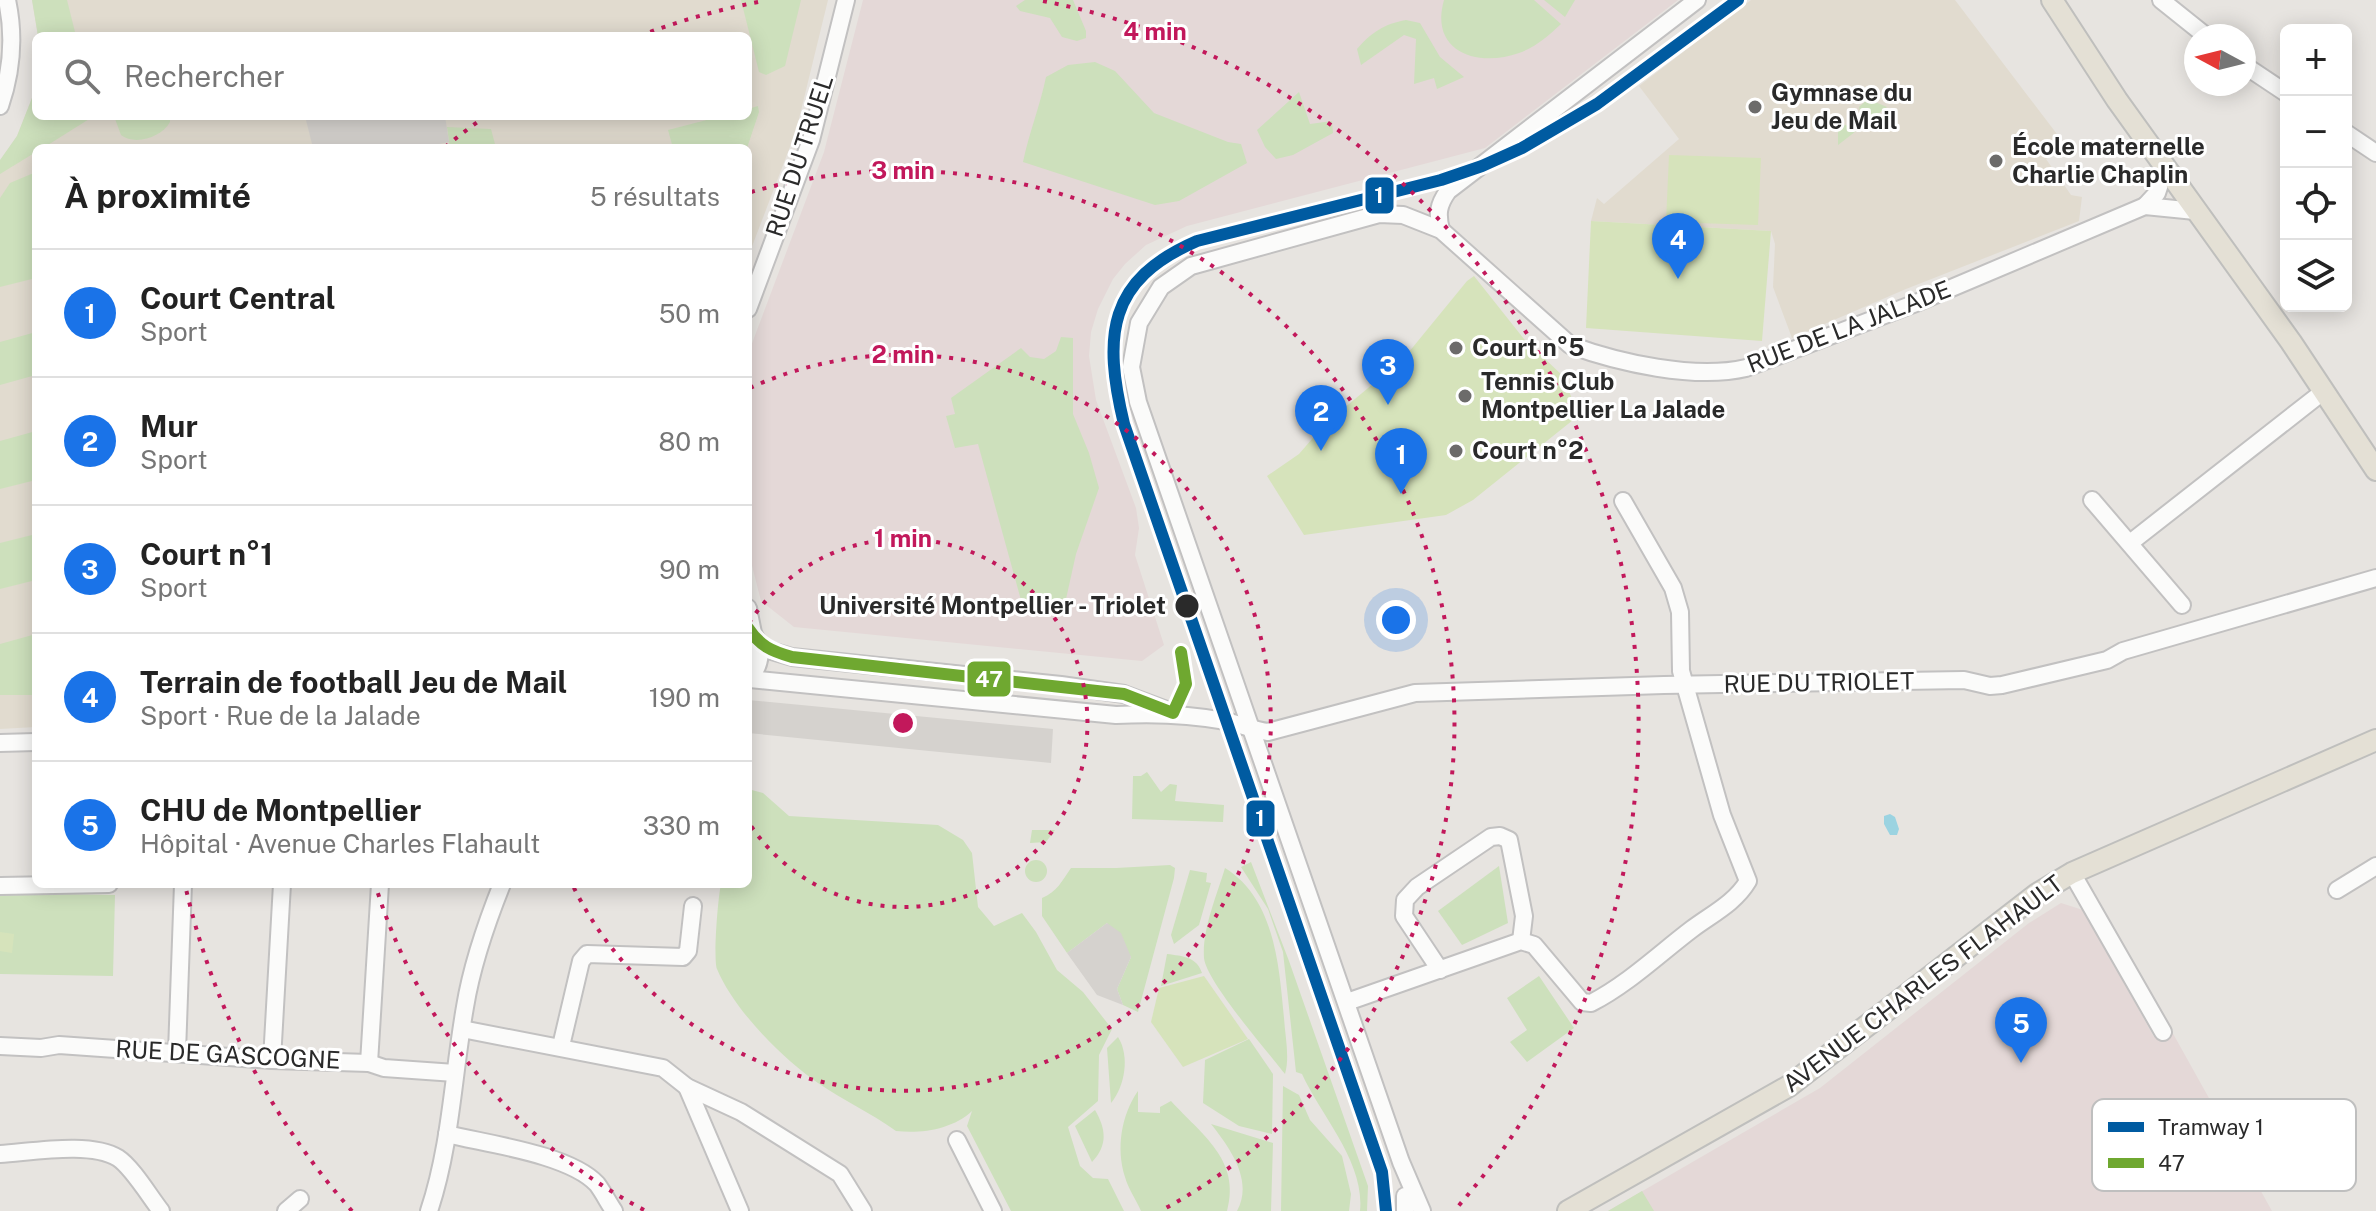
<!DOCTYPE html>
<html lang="fr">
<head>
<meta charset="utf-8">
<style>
	body { margin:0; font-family:"Public Sans",sans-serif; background:#f2f2f2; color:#222 }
	.controls { position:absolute; right:24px; top:24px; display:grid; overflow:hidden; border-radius:12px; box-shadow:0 4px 20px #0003 }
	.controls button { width:72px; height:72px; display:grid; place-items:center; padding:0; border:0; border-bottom:2px solid #e0e0e0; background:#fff; color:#222; font:40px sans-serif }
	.compass { position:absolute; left:2184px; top:24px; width:72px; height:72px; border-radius:50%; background:#fff; box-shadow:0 4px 20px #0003; rotate:277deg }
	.you { position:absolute; left:1396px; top:620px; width:28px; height:28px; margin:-20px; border:6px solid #fff; border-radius:50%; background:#1a73e8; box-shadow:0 0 0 12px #1a73e833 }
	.badge { display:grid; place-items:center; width:52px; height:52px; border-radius:50%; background:#1a73e8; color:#fff; font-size:26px; font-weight:700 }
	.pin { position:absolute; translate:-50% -66px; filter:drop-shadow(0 2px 4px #0008) }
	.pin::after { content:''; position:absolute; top:42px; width:28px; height:24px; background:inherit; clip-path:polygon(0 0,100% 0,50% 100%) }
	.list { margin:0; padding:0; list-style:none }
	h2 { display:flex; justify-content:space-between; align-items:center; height:104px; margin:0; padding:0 32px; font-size:34px }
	h2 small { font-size:26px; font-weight:400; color:#767676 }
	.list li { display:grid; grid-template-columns:52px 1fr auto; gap:24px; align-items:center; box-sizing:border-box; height:128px; padding:0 32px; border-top:2px solid #e0e0e0 }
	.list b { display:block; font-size:30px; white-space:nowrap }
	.list p { margin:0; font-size:26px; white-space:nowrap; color:#767676 }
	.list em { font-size:26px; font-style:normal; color:#767676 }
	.icon { flex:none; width:44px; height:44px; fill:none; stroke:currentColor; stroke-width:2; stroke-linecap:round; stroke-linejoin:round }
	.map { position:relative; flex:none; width:2376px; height:1211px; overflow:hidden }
	.search { position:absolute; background:#fff; box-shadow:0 4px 20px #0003; left:32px; top:32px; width:720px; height:88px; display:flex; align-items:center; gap:20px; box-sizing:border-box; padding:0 28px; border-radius:12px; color:#767676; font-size:30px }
	.panel { position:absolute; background:#fff; box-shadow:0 4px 20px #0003; left:32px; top:144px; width:720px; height:744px; border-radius:12px }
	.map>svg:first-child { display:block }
</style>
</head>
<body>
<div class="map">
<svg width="2376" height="1211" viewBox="0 0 2376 1211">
	<rect width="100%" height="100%" fill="#e7e4e0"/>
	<g fill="#e1dbcf">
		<path d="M 32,0 L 828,0 L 796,131 L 748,257 L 748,148 L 36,148 L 36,727 L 0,729 L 0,161 L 17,136 L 32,98 L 36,116 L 748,116 L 748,36 L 38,36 Z"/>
		<path d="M 1751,0 L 1955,0 L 2066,146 L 2046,159 L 2071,195 L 2082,197 L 2079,221 L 1906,289 L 1792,338 L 1773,287 L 1775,244 L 1771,231 L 1591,221 L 1597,198 L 1604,204 L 1679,139 L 1639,86 Z"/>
	</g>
	<g fill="#e4d8d7">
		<path d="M 863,0 L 1678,0 L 1485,148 L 1187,226 L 1146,245 L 1125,264 L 1113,279 L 1098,309 L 1091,332 L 1089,356 L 1096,400 L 1136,508 L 1139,528 L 1135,555 L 1164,645 L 1142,661 L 794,627 L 761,601 L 748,550 L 748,354 L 824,152 Z"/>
		<path d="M 2061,903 L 2083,910 L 2154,1037 L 2171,1030 L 2272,1211 L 1608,1211 L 1820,1088 L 2029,923 Z"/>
	</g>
	<g fill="#cde0bc">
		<path d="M 32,0 L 67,0 L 76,36 L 38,36 Z"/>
		<path d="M 741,0 L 801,0 L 785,66 L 766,75 L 759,72 Z"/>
		<path d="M 1025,0 L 1073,0 L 1086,31 L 1086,38 L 1077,41 L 1062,37 L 1050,18 L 1020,11 L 1016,6 Z"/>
		<path d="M 1444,0 L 1534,0 L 1561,24 C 1548,36 1536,47 1519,53 C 1478,68 1429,52 1444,0 Z"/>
		<path d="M 1544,0 L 1575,0 L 1565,17 Z"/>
		<path d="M 1406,20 L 1420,23 L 1440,57 L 1464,77 L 1437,89 L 1434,78 L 1414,84 L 1416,39 L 1404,35 L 1361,65 L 1357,49 C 1372,32 1384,24 1406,20 Z"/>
		<path d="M 1095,62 L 1115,71 L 1154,113 L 1228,142 L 1241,144 L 1247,163 L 1179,201 L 1155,205 L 1023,162 C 1029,133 1040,106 1046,77 L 1068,65 Z"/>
		<path d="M 1299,92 L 1310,124 L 1332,121 L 1333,133 L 1293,155 L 1276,159 L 1265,147 L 1257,130 Z"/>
		<path d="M 36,96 L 36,116 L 94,116 L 43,148 L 36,148 L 36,152 L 0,174 L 0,160 L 17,136 L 32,98 Z"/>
		<path d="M 1868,99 L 1887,107 L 1838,145 L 1838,123 L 1849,126 L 1861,116 L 1859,107 Z"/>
		<path d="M 758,106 L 759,112 L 747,148 L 673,148 L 668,130 L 722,116 L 748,116 L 748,109 Z"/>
		<path d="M 114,116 L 170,116 L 170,122 C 162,137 135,146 121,135 Z"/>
		<path d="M 447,127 L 491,129 L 496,148 L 450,148 Z"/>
		<path d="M 36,172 L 36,278 L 0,287 L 0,198 L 10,183 Z"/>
		<path d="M 36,332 L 36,375 L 0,385 L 0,342 Z"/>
		<path d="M 1061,337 L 1073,338 L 1073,414 L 1089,453 L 1099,488 L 1076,554 L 1064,608 L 1024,611 L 978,444 L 955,448 L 946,416 L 955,414 L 951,398 L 1021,348 L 1030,357 L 1044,359 L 1056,351 Z"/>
		<path d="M 36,431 L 36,480 L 0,489 L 0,441 Z"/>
		<path d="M 36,534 L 36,580 L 0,589 L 0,543 Z"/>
		<path d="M 36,634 L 36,695 L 0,695 L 0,644 Z"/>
		<path d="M 1147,772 L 1161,792 L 1170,784 L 1177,785 L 1175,801 L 1224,805 L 1223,822 L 1132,819 L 1133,776 L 1141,776 Z"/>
		<path d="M 748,789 L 763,793 L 789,816 L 938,825 L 963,840 L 972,853 L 978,907 L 994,926 L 1022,913 L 1036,932 L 1057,970 L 1083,992 L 1112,1029 L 1099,1055 L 1098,1101 L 1068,1127 L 1080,1166 L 1093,1178 L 1108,1179 L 1124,1211 L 1011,1211 L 967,1126 L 972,1111 C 953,1129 922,1134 896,1131 C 871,1113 843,1100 818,1083 C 782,1058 734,1010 717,969 C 713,959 718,897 721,884 L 748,884 Z"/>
		<path d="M 1032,830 L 1055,830 L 1046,842 L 1030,843 Z"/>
		<circle cx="1036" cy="871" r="11"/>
		<path d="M 1251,862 L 1289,961 L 1368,1186 L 1367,1211 L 1360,1211 C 1365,1162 1321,1116 1302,1074 L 1296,1072 L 1283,952 L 1268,909 L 1241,867 Z"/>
		<path d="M 1170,865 L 1175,868 L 1174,878 L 1138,1012 L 1123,1005 L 1117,989 L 1131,957 L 1107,923 L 1067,953 L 1042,916 L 1042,898 C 1057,892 1062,881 1071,868 L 1116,868 Z"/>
		<path d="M 1499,866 L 1508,923 L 1462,945 L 1438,911 Z"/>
		<path d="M 1225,868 C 1275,899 1279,966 1284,1018 C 1285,1036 1290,1057 1285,1074 C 1268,1052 1206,981 1204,958 C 1202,929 1217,895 1225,868 Z"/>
		<path d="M 1190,870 L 1207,873 L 1206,882 L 1211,883 L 1199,925 L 1174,944 L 1171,935 Z"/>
		<path d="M 0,893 L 115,895 L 113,976 L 0,974 Z"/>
		<path d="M 1167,954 C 1183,956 1197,957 1202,973 L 1161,986 Z"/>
		<path d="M 1539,976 L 1574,1028 L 1527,1062 L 1510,1042 L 1527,1030 L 1507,998 Z"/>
		<path d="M 1118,1037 C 1130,1056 1125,1086 1111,1103 L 1107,1048 Z"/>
		<path d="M 1249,1039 L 1273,1074 L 1272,1134 L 1239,1126 L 1203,1103 L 1205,1060 Z"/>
		<path d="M 1283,1086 L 1299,1095 L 1310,1120 L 1342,1156 L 1351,1194 L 1349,1211 L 1281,1211 Z"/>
		<path d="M 1138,1091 L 1138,1112 L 1160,1113 L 1160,1107 L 1171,1101 C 1202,1135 1241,1160 1227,1211 L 1141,1211 C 1136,1200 1128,1188 1125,1177 C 1116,1149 1121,1115 1138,1091 Z"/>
		<path d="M 1095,1110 C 1106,1129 1108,1145 1092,1162 L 1075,1126 Z"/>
		<path d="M 1211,1124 L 1273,1143 L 1271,1211 L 1237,1211 C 1254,1180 1229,1147 1211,1124 Z"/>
		<path d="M 1642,1191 L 1654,1211 L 1608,1211 Z"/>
	</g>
	<g fill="#d6e3bb">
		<path d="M 1669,155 L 1761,158 L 1758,225 L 1666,222 Z"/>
		<path d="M 1591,221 L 1771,231 L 1762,341 L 1586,328 Z"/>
		<path d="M 1474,276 L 1524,339 L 1564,377 L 1578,416 L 1473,500 L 1446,515 L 1304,535 L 1267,476 L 1299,454 L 1325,424 L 1404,358 L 1467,281 Z"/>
		<path d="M 0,932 L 14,934 L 12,953 L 0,951 Z"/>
		<path d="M 1204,976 L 1248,1039 L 1183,1067 L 1151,1022 L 1159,988 Z"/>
	</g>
	<g fill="#d5d2ce">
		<path d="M 305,116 L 445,116 L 449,142 L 429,146 L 313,148 Z"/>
		<path d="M 748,700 L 1053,729 L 1051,763 L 748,733 Z"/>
		<path d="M 1107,923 L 1121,933 L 1131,957 L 1117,989 L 1123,1005 L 1097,995 L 1067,953 Z"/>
	</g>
	<path fill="#9bd3e1" d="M 1890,814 L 1895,817 L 1899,829 L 1897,835 L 1890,835 L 1884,824 L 1884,816 Z"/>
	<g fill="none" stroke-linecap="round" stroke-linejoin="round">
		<defs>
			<g id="minor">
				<path d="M 2161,0 L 2206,36"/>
				<path d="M 2244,65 L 2286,93"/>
				<path d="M 0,106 C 12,71 15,37 7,0"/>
				<path d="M 2346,133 L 2376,153"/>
				<path d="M 2145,206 L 2157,193 L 2165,169"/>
				<path d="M 1441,230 C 1437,214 1438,205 1448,191 L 1697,0"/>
				<path d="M 748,309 L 811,140 L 846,0"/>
				<path d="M 2092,500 L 2182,605"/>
				<path d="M 2130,543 L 2324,391"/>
				<path d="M 748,608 L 753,633"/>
				<path d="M 748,628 C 764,644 763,664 748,680"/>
				<path d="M 758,643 L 768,650 L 792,657 L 1061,685 L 1124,694 L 1164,709"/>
				<path d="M 750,679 L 1116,715 C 1153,713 1188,714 1225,721 C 1240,724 1253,730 1268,732 L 1415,693 L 1664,685 L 1964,680 L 1990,686 L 2002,685 L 2107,660 L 2123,651 L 2376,578"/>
				<path d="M 0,743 L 36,742"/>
				<path d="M 2072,873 L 2163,1032"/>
				<path d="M 0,886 L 109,884"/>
				<path d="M 2337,890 L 2376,866"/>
				<path d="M 1440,970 L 1404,916 L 1405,900 L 1417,887 L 1491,837 L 1500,836 L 1509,840 L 1524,916 L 1521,941"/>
				<path d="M 1347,1002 L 1521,941 L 1534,945 L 1582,1002 L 1591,1003 C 1628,984 1659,954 1692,929 C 1712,914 1735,903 1748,881 L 1722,815 L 1681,671 L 1680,612 L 1673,588 L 1623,501"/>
				<path d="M 462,1029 L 663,1068 L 687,1087 L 741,1112 L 840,1174 L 863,1211"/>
				<path d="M 0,1046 L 41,1048 L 59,1045 L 272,1060 L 369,1063 L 384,1068 L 455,1073"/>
				<path d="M 561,1046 L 581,961 L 587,954 L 683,957 L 688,951 L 693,906"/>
				<path d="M 177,1052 L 183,884"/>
				<path d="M 272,1060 L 282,884"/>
				<path d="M 369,1063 L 380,884"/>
				<path d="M 687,1087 L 740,1211"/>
				<path d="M 447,1134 C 487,1144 569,1154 597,1184 C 603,1192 608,1202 614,1211"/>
				<path d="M 957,1140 L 993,1211"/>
				<path d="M 0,1154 C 32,1152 91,1141 118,1158 C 132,1167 150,1197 161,1211"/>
				<path d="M 1405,1196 L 1405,1211"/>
				<path d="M 286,1211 L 300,1199"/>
				<path d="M 429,1211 C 451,1145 453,1075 465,1007 C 472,964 486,924 502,884"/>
				<path d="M 1422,1211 L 1401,1162 L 1138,402 L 1131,367 L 1139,323 L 1161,287 L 1191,266 L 1379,214 L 1403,215 L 1441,230 L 1570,345 C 1619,363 1695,380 1746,368 L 1916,303 L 2145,206 L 2195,211"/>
			</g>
			<g id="major">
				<path d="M 2052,0 L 2117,100 L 2291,342 L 2376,470"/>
				<path d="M 1568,1211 L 1789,1086 L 2037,894 L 2072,873 L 2376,740"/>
			</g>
		</defs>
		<use href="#minor" stroke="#c2c1c1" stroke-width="20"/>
		<use href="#major" stroke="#bfbfbd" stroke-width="24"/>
		<use href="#minor" stroke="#fbfbfa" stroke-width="16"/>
		<use href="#major" stroke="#e4e0d5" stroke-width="20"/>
		<defs>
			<path id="bus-1" d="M 748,628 C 760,646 771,651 792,657 L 1124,694 L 1173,713 L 1186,684 L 1181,652"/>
		</defs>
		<use href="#bus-1" stroke="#fff" stroke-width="18"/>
		<use href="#bus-1" stroke="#6fa830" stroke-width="12"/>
		<defs>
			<path id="tram-1" d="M 1386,1211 L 1382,1172 L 1124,424 C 1103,336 1107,280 1197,241 L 1441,180 L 1482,166 L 1522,148 L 1597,104 L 1738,0"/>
		</defs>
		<use href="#tram-1" stroke="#fff" stroke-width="18"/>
		<use href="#tram-1" stroke="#005ba1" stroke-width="12"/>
	</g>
	<g fill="none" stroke="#c2185b" stroke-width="4" stroke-dasharray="4 8">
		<path d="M749 623A184 184 0 1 1 749 823"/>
		<path d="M750 388A368 368 0 1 1 572 884"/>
		<path d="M644 1210A552 552 0 0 1 375 884M751 192A552 552 0 0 1 1162 1210"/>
		<path d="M352 1211A736 736 0 0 1 186 889M445 147A736 736 0 0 1 486 116M639 36A736 736 0 0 1 763 1M1043 1A736 736 0 0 1 1454 1211"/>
	</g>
	<g fill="#6c6b6a" stroke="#fff" stroke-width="3">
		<circle cx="1755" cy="107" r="8"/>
		<circle cx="1996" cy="161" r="8"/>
		<circle cx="1456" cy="348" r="8"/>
		<circle cx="1465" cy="396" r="8"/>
		<circle cx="1456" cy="451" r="8"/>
	</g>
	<circle fill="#2a2a2a" stroke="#fff" stroke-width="3" cx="1187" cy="606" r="13"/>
	<g text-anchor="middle" stroke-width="6" stroke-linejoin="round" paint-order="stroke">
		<g font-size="24" font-weight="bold" fill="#2a2a2a" stroke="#fff" text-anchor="start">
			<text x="1771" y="101">Gymnase du<tspan x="1771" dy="28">Jeu de Mail</tspan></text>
			<text x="2012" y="155">École maternelle<tspan x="2012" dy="28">Charlie Chaplin</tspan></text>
			<text x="1472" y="356">Court n°5</text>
			<text x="1481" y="390">Tennis Club<tspan x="1481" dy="28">Montpellier La Jalade</tspan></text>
			<text x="1472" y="459">Court n°2</text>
		</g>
		<g font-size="24" fill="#2a2a2a" stroke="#fff">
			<text transform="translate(800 156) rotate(-72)" y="8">RUE DU TRUEL</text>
			<text transform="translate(1849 327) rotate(-21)" y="8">RUE DE LA JALADE</text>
			<text transform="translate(1819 683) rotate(-1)" y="8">RUE DU TRIOLET</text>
			<text transform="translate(1923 984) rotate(-37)" y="8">AVENUE CHARLES FLAHAULT</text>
			<text transform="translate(228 1055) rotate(3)" y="8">RUE DE GASCOGNE</text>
		</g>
		<g font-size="24" font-weight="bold" fill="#2a2a2a" stroke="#fff" text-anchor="end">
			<text x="1166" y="614">Université Montpellier - Triolet</text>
		</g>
	</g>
	<rect x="2092" y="1099" width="264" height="92" rx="12" fill="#fff" stroke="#bfbfbf" stroke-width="2"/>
	<rect x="2108" y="1122" width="36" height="10" fill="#005ba1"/>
	<rect x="2108" y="1158" width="36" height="10" fill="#6fa830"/>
	<g font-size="22" fill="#2a2a2a">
		<text x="2158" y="1135">Tramway 1</text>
		<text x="2158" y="1171">47</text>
	</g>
	<circle cx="903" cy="723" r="12" fill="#c2185b" stroke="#fff" stroke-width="4"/>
	<g font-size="24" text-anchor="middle" font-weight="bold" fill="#c2185b" stroke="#fff" stroke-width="6" stroke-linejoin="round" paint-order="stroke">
		<text x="1155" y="40">4 min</text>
		<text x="903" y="179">3 min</text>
		<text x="903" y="363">2 min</text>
		<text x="903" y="547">1 min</text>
	</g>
	<g stroke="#fff" stroke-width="3">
		<rect x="1364" y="176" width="31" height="39" rx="8" fill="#005ba1"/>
		<rect x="966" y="660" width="46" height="38" rx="8" fill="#6fa830"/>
		<rect x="1245" y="799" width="31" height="39" rx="8" fill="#005ba1"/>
	</g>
	<g font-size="22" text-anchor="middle" font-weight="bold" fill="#fff">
		<text x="1379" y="203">1</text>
		<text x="989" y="687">47</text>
		<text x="1260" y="826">1</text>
	</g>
</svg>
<div class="controls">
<button>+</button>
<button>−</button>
<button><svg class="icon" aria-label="locate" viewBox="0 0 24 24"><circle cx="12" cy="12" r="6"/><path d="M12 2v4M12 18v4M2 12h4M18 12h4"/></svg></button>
<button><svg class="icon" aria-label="layers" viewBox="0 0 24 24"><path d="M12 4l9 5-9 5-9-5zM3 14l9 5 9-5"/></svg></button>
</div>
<svg class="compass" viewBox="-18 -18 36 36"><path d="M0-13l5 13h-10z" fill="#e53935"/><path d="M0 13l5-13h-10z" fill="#767676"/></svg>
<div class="you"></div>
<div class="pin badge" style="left:1401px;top:494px">1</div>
<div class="pin badge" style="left:1321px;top:451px">2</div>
<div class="pin badge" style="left:1388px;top:405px">3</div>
<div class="pin badge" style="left:1678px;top:279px">4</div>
<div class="pin badge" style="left:2021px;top:1063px">5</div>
<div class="search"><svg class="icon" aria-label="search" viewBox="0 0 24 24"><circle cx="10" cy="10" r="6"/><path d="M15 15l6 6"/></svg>Rechercher</div>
<section class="panel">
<h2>À proximité<small>5 résultats</small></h2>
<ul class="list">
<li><span class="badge">1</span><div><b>Court Central</b><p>Sport</p></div><em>50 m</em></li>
<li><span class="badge">2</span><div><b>Mur</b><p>Sport</p></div><em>80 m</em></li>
<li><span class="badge">3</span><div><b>Court n°1</b><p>Sport</p></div><em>90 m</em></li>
<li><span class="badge">4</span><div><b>Terrain de football Jeu de Mail</b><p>Sport · Rue de la Jalade</p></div><em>190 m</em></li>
<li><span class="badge">5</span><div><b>CHU de Montpellier</b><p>Hôpital · Avenue Charles Flahault</p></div><em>330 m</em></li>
</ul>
</section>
</div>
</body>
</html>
